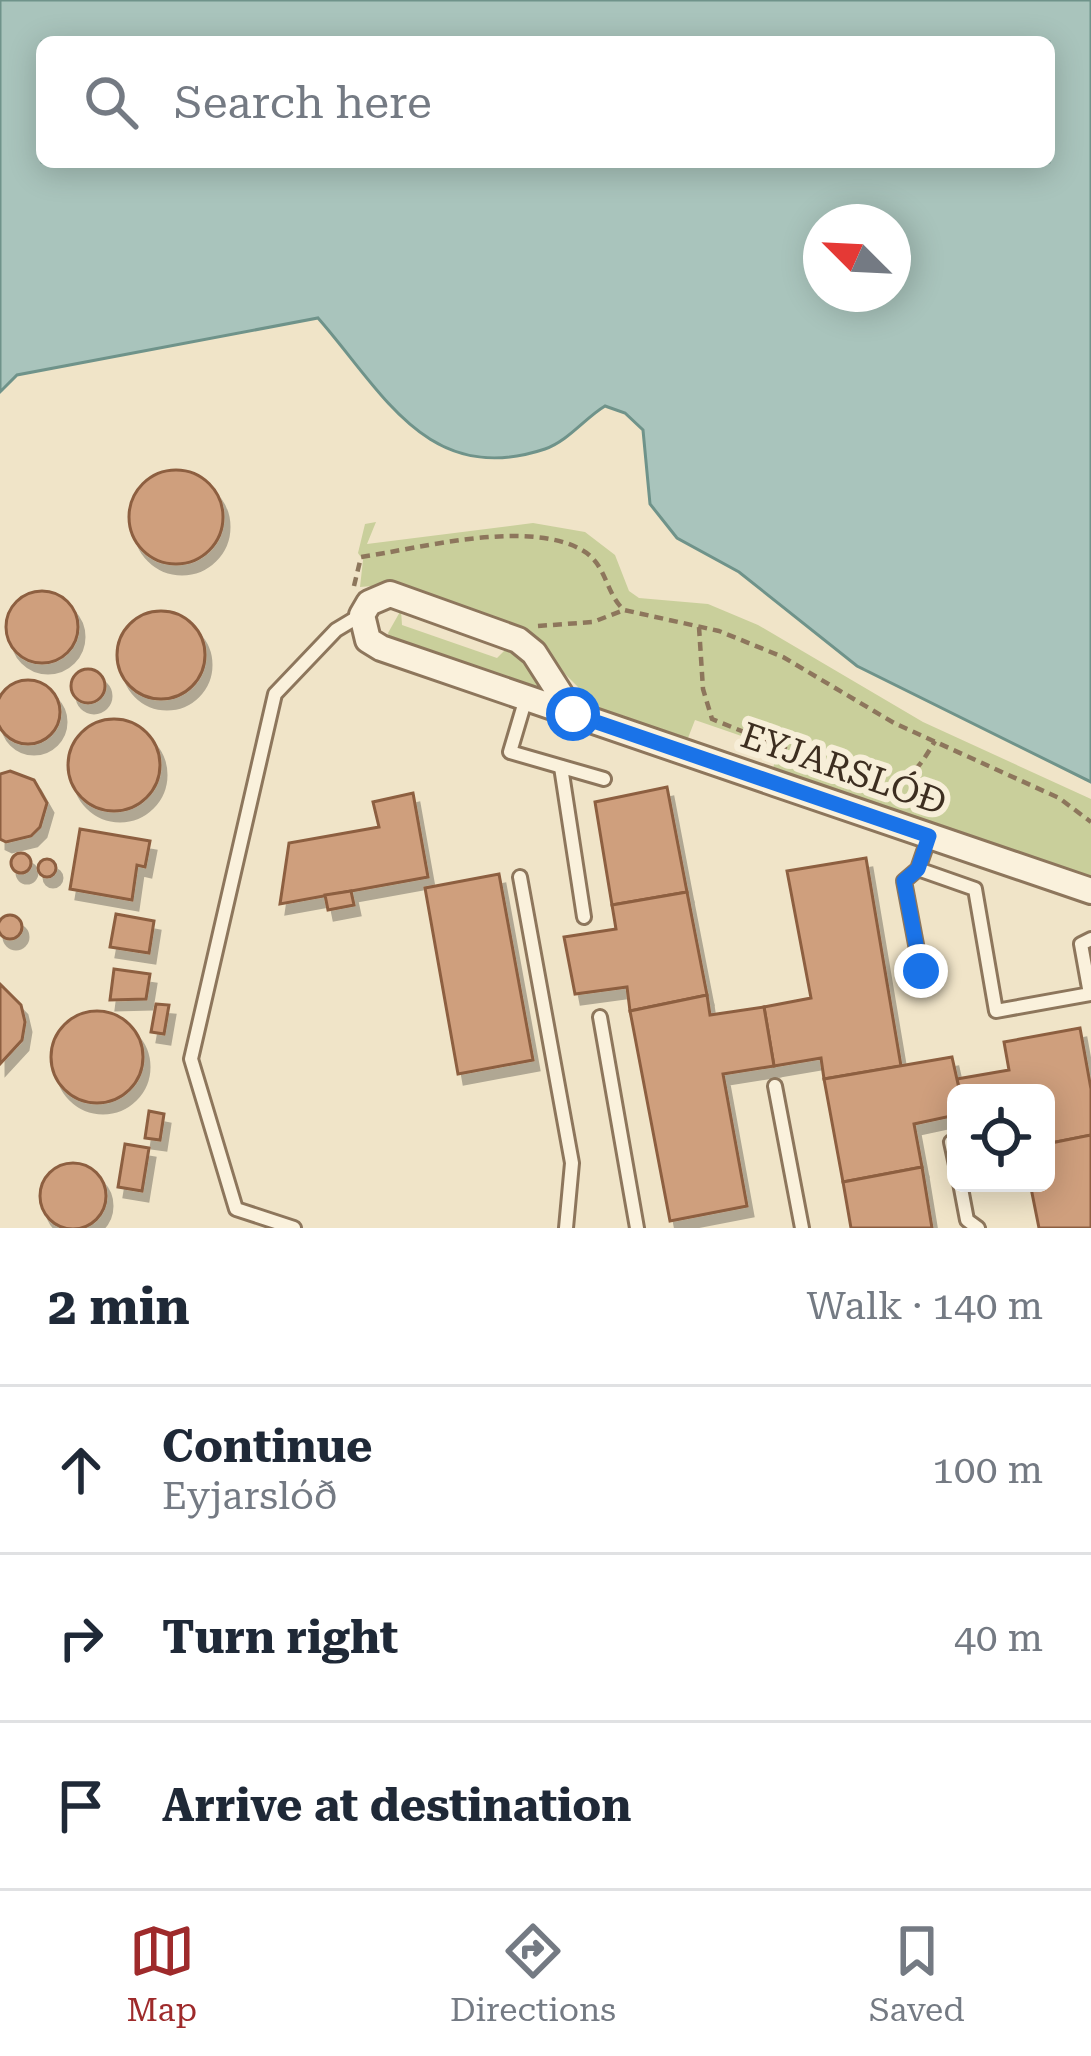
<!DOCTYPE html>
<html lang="en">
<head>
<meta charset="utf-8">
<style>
	body { margin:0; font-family:"Roboto Serif",serif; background:#f6f6f7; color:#1f2937 }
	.controls { position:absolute; right:36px; bottom:36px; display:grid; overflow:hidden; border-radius:18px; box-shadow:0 6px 30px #0003 }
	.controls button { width:108px; height:108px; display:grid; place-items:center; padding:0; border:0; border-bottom:3px solid #e0e1e3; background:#fff; color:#1f2937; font:60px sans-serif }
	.compass { position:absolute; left:803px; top:204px; width:108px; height:108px; border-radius:50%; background:#fff; box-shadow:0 6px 30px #0003; rotate:294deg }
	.stop { position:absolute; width:36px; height:36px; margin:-27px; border:9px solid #1a73e8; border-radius:50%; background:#fff }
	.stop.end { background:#1a73e8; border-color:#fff; box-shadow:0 3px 12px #0008 }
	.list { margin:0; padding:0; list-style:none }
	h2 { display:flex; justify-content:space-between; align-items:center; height:156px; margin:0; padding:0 48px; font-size:51px }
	h2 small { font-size:39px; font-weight:400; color:#747a83 }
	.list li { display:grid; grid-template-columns:78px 1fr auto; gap:36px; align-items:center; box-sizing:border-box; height:168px; padding:0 48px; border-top:3px solid #e0e1e3 }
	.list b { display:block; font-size:45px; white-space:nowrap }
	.list p { margin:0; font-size:39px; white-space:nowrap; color:#747a83 }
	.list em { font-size:39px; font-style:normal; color:#747a83 }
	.icon { flex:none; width:66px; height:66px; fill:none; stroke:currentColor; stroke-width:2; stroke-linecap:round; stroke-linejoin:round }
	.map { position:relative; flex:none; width:1091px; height:1228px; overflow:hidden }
	.search { position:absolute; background:#fff; box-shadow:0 6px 30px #0003; left:36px; right:36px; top:36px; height:132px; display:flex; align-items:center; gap:30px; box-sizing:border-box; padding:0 42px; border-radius:18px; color:#747a83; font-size:45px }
	.sheet { height:660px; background:#fff }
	nav { display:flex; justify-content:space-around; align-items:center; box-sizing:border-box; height:168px; border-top:3px solid #e0e1e3; background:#fff; font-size:33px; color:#747a83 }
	nav a { display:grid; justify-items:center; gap:6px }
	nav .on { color:#9e2a2b }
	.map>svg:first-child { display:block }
</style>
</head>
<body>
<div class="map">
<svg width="1091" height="1228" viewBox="0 0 1091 1228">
	<defs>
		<filter id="shadow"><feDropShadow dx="6" dy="10" stdDeviation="0" flood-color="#0004"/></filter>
	</defs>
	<rect width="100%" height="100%" fill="#f0e4c8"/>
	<g fill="#c9cf9b">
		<path d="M 376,522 L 367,544 L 533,523 L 585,532 L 615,555 L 629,591 L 639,598 L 708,604 L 758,625 L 923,722 L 1091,799 L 1091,876 L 773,768 L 779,749 L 695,720 L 688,738 L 600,709 L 520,629 L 397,584 L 360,587 L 363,560 L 358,553 L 365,524 Z"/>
		<path d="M 401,610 L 402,625 L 497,658 L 508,647 L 524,657 L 547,692 L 391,640 L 388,633 Z"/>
	</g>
	<path fill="#a9c4bc" stroke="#6f938a" stroke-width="3" fill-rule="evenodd" d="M 0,0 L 1091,0 L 1091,782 L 857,666 L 739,572 L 677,538 L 650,504 L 643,430 L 625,413 L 605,406 C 585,418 568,441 545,449 C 428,488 383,392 318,318 L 17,375 L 0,392 ZM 42,42 L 1049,42 L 1049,162 L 42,162 ZM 821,222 L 893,222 L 893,294 L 821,294 Z"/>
	<g fill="#cf9f7d" stroke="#8d5f41" stroke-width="3" filter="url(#shadow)">
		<circle cx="176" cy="517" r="47"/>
		<circle cx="42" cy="627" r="36"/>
		<circle cx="161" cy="655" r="44"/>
		<circle cx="88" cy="686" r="17"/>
		<circle cx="28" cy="712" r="32"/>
		<circle cx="114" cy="765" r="46"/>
		<path d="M 10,771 L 34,780 L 47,803 L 40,827 L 31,836 L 6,842 L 0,839 L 0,774 Z"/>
		<path d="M 667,787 L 687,892 L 612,905 L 595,802 Z"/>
		<path d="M 413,793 L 428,877 L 280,904 L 289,843 L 379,827 L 373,802 Z"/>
		<path d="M 80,829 L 150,841 L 145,867 L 137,865 L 132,900 L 70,889 Z"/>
		<circle cx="21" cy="863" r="10"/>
		<path d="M 866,858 L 901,1066 L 824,1079 L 821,1058 L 774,1066 L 764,1007 L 811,998 L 787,871 Z"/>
		<circle cx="47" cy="868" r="9"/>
		<path d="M 499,874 L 533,1060 L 458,1074 L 425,888 Z"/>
		<path d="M 351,891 L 354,905 L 328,910 L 325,895 Z"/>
		<path d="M 687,892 L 707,995 L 630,1011 L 627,987 L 575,994 L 564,937 L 616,929 L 612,905 Z"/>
		<path d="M 116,914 L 154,921 L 149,953 L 110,947 Z"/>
		<circle cx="10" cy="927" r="12"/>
		<path d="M 114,969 L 150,974 L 146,999 L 110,1000 Z"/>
		<path d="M 0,984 L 21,1005 L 25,1022 L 22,1040 L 0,1064 Z"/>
		<path d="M 707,995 L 710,1015 L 764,1007 L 774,1066 L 723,1074 L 747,1206 L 670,1221 L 630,1011 Z"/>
		<path d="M 156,1004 L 169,1005 L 164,1034 L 151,1032 Z"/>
		<circle cx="97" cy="1057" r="46"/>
		<path d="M 1080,1028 L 1091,1089 L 1091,1135 L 1046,1144 L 1046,1093 L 960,1093 L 957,1079 L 1009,1070 L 1004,1042 Z"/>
		<path d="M 952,1057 L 960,1093 L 956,1115 L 914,1124 L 922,1167 L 843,1182 L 824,1079 Z"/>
		<path d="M 149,1111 L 164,1114 L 160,1140 L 145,1138 Z"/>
		<path d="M 1091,1135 L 1091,1228 L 1039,1228 L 1030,1183 L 1046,1183 L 1046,1144 Z"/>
		<path d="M 125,1144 L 149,1148 L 142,1191 L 118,1187 Z"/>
		<circle cx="73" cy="1196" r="33"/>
		<path d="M 922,1167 L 932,1228 L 851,1228 L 843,1182 Z"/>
	</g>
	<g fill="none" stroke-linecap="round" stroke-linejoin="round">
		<defs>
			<g id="service">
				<path d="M 526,698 L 510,752 L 604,779"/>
				<path d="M 561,767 L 584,917"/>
				<path d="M 918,869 L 975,889 L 996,1011 L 1090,994 L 1081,944 L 1091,939"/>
				<path d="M 520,877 L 572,1163 L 566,1228"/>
				<path d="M 921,971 L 904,881 L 918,869 L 929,837"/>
				<path d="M 600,1017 L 637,1228"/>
				<path d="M 775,1086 L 802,1228"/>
				<path d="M 951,1142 L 956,1165"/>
				<path d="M 960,1183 L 967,1220 L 978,1228"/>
				<path d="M 294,1228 L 236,1209 L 191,1059 L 275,694 L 336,630 L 361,615"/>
			</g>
			<path id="minor" d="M 573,714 L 534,653 L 518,640 L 390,594 L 369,603 L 362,615 L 368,640 L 381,648 C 618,730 854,810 1091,891"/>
		</defs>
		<use href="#service" stroke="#8d765c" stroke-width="18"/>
		<use href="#minor" stroke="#8d765c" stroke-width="30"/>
		<g stroke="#8d765c" stroke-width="4.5" stroke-dasharray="9 6" stroke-linecap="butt">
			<path d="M 354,586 L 361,557 C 421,548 527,519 582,550 C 607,564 605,593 624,610 L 719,631 L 783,657 L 894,723 L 1059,798 L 1091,822"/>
			<path d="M 538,626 L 593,622 L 624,610"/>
			<path d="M 699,627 L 703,689 L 712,719 L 877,786 C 908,786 920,766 935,741"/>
		</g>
		<use href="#service" stroke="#faf1dc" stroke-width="12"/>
		<use href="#minor" stroke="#faf1dc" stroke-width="24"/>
	</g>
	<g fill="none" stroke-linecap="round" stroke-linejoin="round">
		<path stroke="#1a73e8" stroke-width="15" d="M 573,714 L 929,836 L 918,869 L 904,881 L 921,971"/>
	</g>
	<g text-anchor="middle" stroke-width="12" stroke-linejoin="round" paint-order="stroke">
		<g font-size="36" fill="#3d2e20" stroke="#f7eed8">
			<text transform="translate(844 768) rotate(19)" y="13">EYJARSLÓÐ</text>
		</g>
	</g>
</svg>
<div class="controls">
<button><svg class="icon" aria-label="locate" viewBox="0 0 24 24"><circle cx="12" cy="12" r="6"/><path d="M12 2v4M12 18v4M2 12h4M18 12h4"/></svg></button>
</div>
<svg class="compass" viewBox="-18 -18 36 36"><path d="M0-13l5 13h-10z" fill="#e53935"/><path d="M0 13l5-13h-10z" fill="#747a83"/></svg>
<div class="stop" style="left:573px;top:714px"></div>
<div class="stop end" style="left:921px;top:971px"></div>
<div class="search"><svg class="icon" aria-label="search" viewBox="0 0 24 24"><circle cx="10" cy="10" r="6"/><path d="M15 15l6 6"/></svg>Search here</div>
</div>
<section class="sheet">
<h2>2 min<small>Walk · 140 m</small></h2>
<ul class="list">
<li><svg class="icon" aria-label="ahead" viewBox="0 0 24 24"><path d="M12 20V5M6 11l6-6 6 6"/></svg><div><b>Continue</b><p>Eyjarslóð</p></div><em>100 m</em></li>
<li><svg class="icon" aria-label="right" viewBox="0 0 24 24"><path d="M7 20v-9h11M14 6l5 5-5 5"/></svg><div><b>Turn right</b></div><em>40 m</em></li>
<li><svg class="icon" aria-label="arrive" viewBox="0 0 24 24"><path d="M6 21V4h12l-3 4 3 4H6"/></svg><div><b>Arrive at destination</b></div></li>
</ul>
</section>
<nav>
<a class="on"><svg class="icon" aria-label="map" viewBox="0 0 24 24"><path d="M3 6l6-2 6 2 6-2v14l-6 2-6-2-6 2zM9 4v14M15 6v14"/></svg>Map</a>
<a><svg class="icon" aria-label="directions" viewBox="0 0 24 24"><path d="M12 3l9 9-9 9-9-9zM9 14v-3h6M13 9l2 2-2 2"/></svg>Directions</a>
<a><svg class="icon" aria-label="saved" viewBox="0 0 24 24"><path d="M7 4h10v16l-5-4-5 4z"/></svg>Saved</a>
</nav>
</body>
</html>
